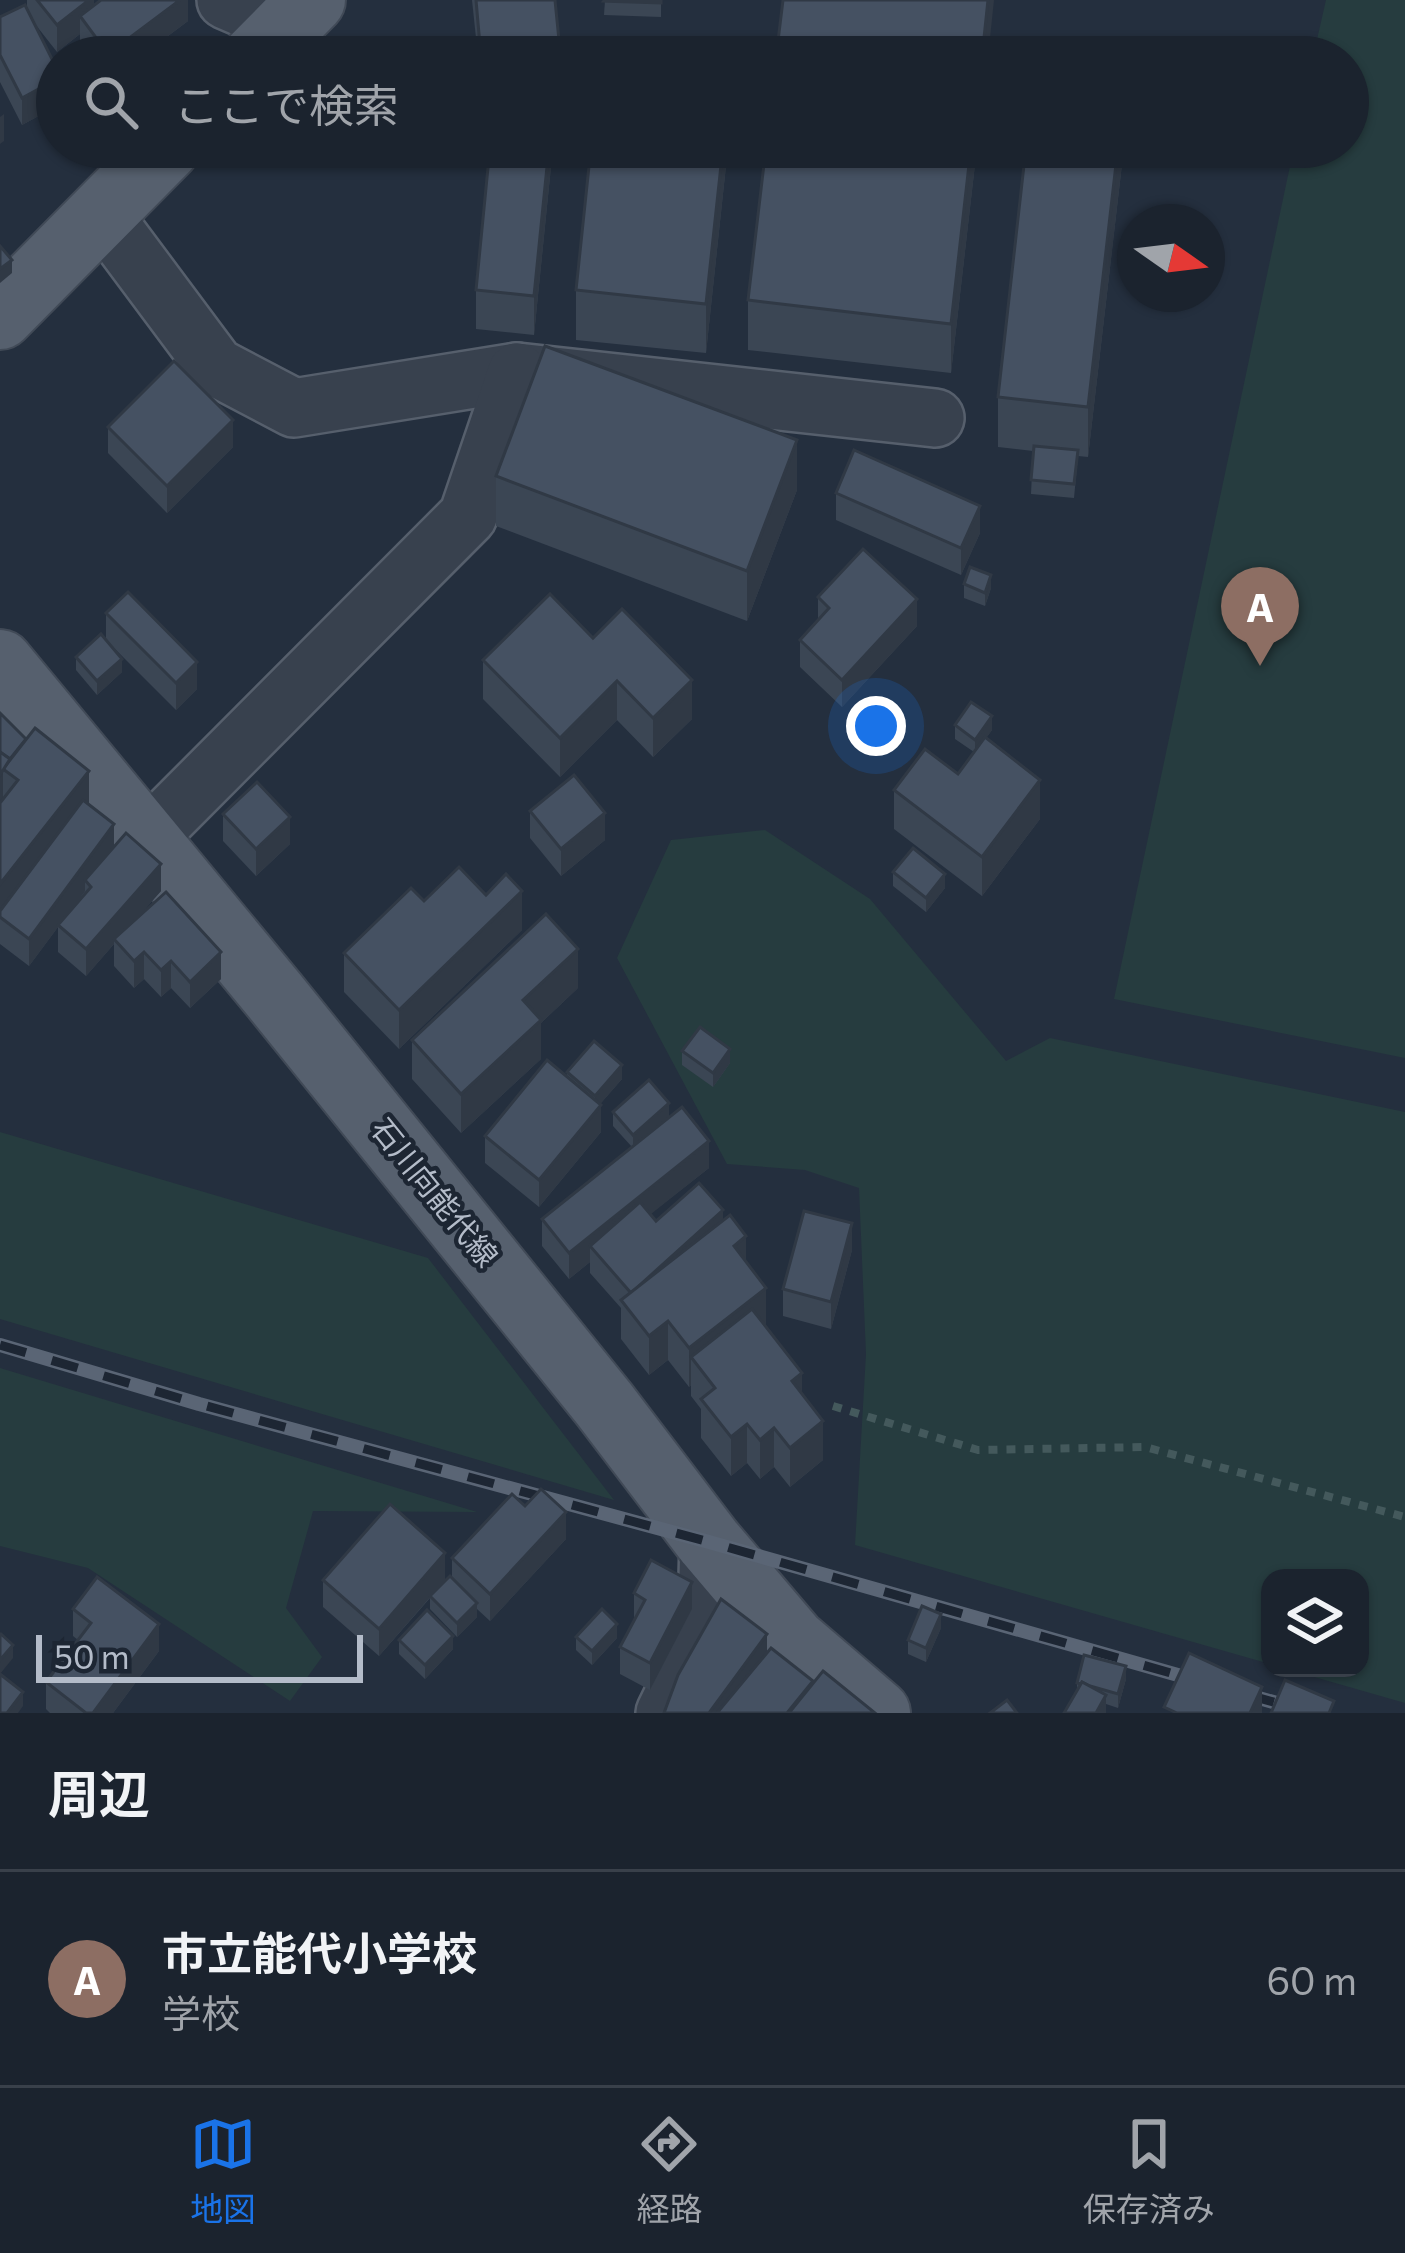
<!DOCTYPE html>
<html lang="ja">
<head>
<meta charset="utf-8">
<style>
	body { margin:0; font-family:Commissioner,"Noto Sans JP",sans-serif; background:#242b36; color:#f1f3f6 }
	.controls { position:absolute; right:36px; bottom:36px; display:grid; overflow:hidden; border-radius:24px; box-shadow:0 3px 9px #0004 }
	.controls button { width:108px; height:108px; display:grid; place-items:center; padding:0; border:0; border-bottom:3px solid #39404a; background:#1b232e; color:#f1f3f6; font:60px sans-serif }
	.compass { position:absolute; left:1117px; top:204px; width:108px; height:108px; border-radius:50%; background:#1b232e; box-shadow:0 3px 9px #0004; rotate:104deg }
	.scale { position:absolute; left:36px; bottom:30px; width:327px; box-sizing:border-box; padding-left:12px; border:6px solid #b4bcc9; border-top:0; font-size:33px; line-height:42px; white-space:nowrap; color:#b4bcc9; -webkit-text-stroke:9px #1d2633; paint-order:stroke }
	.you { position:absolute; left:876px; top:726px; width:42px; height:42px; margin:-30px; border:9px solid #fff; border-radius:50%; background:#1a73e8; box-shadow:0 0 0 18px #1a73e833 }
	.badge { display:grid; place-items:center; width:78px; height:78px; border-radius:50%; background:#1a73e8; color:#fff; font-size:39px; font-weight:700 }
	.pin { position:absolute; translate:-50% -99px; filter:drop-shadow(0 3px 6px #0008) }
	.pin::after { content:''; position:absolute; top:63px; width:42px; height:36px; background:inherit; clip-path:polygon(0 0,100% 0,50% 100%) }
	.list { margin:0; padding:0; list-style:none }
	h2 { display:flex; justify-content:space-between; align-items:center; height:156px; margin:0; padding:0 48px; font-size:51px }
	h2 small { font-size:39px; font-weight:400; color:#a0a4aa }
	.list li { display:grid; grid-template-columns:78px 1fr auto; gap:36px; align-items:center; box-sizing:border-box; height:216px; padding:0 48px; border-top:3px solid #39404a }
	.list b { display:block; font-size:45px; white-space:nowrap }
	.list p { margin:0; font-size:39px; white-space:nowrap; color:#a0a4aa }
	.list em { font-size:39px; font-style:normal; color:#a0a4aa }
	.icon { flex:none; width:66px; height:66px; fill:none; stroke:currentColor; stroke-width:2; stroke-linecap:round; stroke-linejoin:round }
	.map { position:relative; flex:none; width:1405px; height:1713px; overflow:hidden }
	.search { position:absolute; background:#1b232e; box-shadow:0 3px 9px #0004; left:36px; right:36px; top:36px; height:132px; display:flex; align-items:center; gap:30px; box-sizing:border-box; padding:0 42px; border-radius:66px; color:#a0a4aa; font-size:45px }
	.sheet { height:372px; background:#1b232e }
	nav { display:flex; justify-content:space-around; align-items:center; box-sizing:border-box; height:168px; border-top:3px solid #39404a; background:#1b232e; font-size:33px; color:#a0a4aa }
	nav a { display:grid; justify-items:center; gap:6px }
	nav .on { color:#1a73e8 }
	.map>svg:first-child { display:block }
</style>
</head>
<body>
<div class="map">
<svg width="1405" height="1713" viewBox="0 0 1405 1713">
	<rect width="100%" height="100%" fill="#242f3e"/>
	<g fill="#263c3f">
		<path d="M 1326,0 L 1405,0 L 1405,1058 L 1114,999 L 1294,147 L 1348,147 L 1348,57 L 1313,57 Z"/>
		<path d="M 765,830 L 870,899 L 1006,1061 L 1050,1038 L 1405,1112 L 1405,1703 L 1283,1668 L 1360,1668 L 1360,1578 L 1270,1578 L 1270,1664 L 855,1545 L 866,1354 L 859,1188 L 805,1170 L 727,1164 L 617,958 L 671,840 Z"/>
		<path d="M 0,1132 L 428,1258 L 614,1500 L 0,1319 Z"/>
		<path d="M 0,1368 L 477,1512 L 313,1511 L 286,1608 L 322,1657 L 290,1701 L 88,1568 L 0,1546 Z"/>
	</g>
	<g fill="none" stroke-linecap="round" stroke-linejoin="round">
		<defs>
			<g id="minor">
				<path d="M 226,0 L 286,26"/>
				<path d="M 102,214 L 216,367 L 294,408 L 517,372 L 935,418"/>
				<path d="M 145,840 L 468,516 L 517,372"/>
				<path d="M 665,1713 L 683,1676 L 707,1613 L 709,1542"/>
			</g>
			<g id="major">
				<path d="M 256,57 L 312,0"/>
				<path d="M 0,316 L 167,147"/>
				<path d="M 0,663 L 274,995 L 604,1404 L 709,1542 L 793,1641 L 877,1713"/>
			</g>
		</defs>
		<use href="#minor" stroke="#565f6c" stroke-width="62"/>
		<use href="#major" stroke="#414a57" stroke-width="70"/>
		<path stroke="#44595c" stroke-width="8" stroke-dasharray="9 9" stroke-linecap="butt" d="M 833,1406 L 978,1450 L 1145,1447 L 1405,1517"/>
		<use href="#minor" stroke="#38414e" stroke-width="57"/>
		<use href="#major" stroke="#56606e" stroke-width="66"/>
		<defs>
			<path id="rail" d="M 0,1345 L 199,1404 L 709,1542 L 1312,1713"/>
		</defs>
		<use href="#rail" stroke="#5a6575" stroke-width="14"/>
		<use href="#rail" stroke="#1d2633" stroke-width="9" stroke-dasharray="27" stroke-linecap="butt"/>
	</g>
	<g fill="#3b4654">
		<path d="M 27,0 L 94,0 L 94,5 L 188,0 L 188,21 L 140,57 L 91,57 L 80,43 L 80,34 L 57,52 L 35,24 L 57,69 L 57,106 L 22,125 L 0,82 L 0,17 L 27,9 Z"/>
		<path d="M 472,0 L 555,0 L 560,57 L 478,57 Z"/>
		<path d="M 605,0 L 661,0 L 661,17 L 604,15 Z"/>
		<path d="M 490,147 L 553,147 L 534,335 L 476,329 L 476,290 Z"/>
		<path d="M 591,147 L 728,147 L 706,353 L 576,340 L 576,290 Z"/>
		<path d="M 977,147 L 951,373 L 748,350 L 748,300 Z"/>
		<path d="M 1026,147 L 1124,147 L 1088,457 L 1078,456 L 1074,498 L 1031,494 L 1033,451 L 998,447 L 998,397 Z"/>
		<path d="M 108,427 L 233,447 L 167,513 L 108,453 Z"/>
		<path d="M 496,476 L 797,490 L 747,621 L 496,526 Z"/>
		<path d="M 836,493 L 980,533 L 961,575 L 836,520 Z"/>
		<path d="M 964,584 L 991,588 L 985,606 L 964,598 Z"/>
		<path d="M 818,597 L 917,626 L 842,707 L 800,667 L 800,640 L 818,620 Z"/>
		<path d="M 106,613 L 197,689 L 176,710 L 106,640 Z"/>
		<path d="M 593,638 L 692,719 L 653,757 L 617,720 L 560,777 L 483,699 L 483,660 Z"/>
		<path d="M 76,657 L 122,672 L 97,695 L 76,670 Z"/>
		<path d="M 0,713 L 89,805 L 114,846 L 161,891 L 138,917 L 221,979 L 190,1008 L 171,988 L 161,997 L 144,979 L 134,988 L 114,966 L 114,944 L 86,976 L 58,952 L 58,927 L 29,966 L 0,944 L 0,803 L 3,800 Z"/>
		<path d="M 955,725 L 992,730 L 986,738 L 1040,819 L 982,896 L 894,829 L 894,790 L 958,774 L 974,752 L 955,739 Z"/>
		<path d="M 530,811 L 605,840 L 561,876 L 530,838 Z"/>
		<path d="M 223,814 L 290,844 L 256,876 L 223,841 Z"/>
		<path d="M 893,872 L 945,888 L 926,912 L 893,886 Z"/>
		<path d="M 486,895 L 522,930 L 399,1049 L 344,992 L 344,953 L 424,901 Z"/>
		<path d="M 578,988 L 541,1023 L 541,1059 L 461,1133 L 412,1079 L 412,1040 Z"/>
		<path d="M 682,1051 L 730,1063 L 713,1087 L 682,1065 Z"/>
		<path d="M 567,1072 L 622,1079 L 600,1104 L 601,1132 L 539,1207 L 485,1163 L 485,1136 L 567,1077 Z"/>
		<path d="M 613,1112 L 669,1117 L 656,1128 L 709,1168 L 650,1214 L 656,1221 L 723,1221 L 746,1261 L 766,1326 L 802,1393 L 823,1460 L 790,1487 L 774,1467 L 760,1479 L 747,1463 L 731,1476 L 701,1438 L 701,1409 L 691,1396 L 691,1385 L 689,1387 L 668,1360 L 649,1375 L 621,1339 L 621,1308 L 590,1273 L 590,1262 L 569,1279 L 542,1246 L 542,1219 L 632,1147 L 613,1126 Z"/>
		<path d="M 852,1250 L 831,1329 L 783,1316 L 783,1289 Z"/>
		<path d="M 525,1506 L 566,1539 L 490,1621 L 477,1609 L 477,1617 L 457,1637 L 430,1609 L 430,1598 L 379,1656 L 323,1607 L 323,1580 L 445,1580 L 452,1578 L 452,1558 Z"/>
		<path d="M 634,1593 L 692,1609 L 650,1690 L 620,1674 L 620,1647 L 634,1620 Z"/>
		<path d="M 73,1609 L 159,1651 L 113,1713 L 50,1713 L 46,1709 L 46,1682 L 78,1640 L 73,1636 Z"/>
		<path d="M 941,1628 L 926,1662 L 908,1654 L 908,1640 Z"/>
		<path d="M 576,1637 L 617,1638 L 592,1665 L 576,1650 Z"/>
		<path d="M 399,1640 L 453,1649 L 425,1679 L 399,1654 Z"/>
		<path d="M 1126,1679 L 1118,1708 L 1106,1704 L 1106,1713 L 1077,1691 L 1077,1683 Z"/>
	</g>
	<g fill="#303945">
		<path d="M 82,0 L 94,0 L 94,23 L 80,16 L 80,34 L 57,52 L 57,25 Z"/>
		<path d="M 180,0 L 188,0 L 188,21 L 140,57 L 108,57 L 108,54 Z"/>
		<path d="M 988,0 L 994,0 L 988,57 L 982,57 Z"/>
		<path d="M 57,79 L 57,106 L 22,125 L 22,98 Z"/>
		<path d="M 4,114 L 4,141 L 0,144 L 0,117 Z"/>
		<path d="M 549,147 L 553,147 L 534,335 L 534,296 Z"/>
		<path d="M 723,147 L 728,147 L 706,353 L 706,304 Z"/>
		<path d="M 971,147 L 977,147 L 951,373 L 951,324 Z"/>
		<path d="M 1118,147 L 1124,147 L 1088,457 L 1088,407 Z"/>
		<path d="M 12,260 L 12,273 L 0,283 L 0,269 Z"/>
		<path d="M 233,420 L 233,447 L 167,513 L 167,486 Z"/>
		<path d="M 797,440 L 797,490 L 747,621 L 747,571 Z"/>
		<path d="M 980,506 L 980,533 L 961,575 L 961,548 Z"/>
		<path d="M 991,575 L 991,588 L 985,606 L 985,593 Z"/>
		<path d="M 917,599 L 917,626 L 842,707 L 842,680 Z"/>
		<path d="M 122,659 L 122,672 L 97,695 L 97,681 Z"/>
		<path d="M 197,662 L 197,689 L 176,710 L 176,683 Z"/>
		<path d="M 692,680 L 692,719 L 653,757 L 653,718 Z"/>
		<path d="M 617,681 L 617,720 L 560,777 L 560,738 Z"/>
		<path d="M 992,716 L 992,730 L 975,754 L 975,740 Z"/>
		<path d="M 3,771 L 3,798 L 0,802 L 0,775 Z"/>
		<path d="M 89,771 L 89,810 L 0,917 L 0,884 Z"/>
		<path d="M 1040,780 L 1040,819 L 982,896 L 982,857 Z"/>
		<path d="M 605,813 L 605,840 L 561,876 L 561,849 Z"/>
		<path d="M 290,817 L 290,844 L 256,876 L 256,849 Z"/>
		<path d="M 114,824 L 114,851 L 85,880 L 85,891 L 29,966 L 29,939 Z"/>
		<path d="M 161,864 L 161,891 L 117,941 L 114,939 L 114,944 L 86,976 L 86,949 Z"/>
		<path d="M 945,874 L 945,888 L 926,912 L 926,898 Z"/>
		<path d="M 522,891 L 522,930 L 399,1049 L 399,1010 Z"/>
		<path d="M 578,949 L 578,988 L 541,1023 L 541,1059 L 461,1133 L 461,1094 L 523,1000 Z"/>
		<path d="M 144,952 L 144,979 L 134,988 L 134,961 Z"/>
		<path d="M 221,952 L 221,979 L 190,1008 L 190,982 Z"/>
		<path d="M 171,961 L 171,988 L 161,997 L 161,970 Z"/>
		<path d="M 730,1049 L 730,1063 L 713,1087 L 713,1073 Z"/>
		<path d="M 622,1065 L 622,1079 L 595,1110 L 595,1096 Z"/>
		<path d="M 669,1103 L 669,1117 L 633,1149 L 633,1135 Z"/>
		<path d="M 601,1105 L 601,1132 L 539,1207 L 539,1180 Z"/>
		<path d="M 709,1141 L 709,1168 L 598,1256 L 590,1246 L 590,1262 L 569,1279 L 569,1253 Z"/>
		<path d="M 723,1210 L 723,1237 L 631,1293 Z"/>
		<path d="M 852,1223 L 852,1250 L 831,1329 L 831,1302 Z"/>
		<path d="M 746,1236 L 746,1275 L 734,1246 Z"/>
		<path d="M 766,1288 L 766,1327 L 691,1357 L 691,1385 L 689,1387 L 689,1348 Z"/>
		<path d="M 668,1321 L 668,1360 L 649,1375 L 649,1336 Z"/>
		<path d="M 802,1373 L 802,1412 L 792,1381 Z"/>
		<path d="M 823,1421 L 823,1460 L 790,1487 L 790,1448 Z"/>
		<path d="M 747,1424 L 747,1463 L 731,1476 L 731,1437 Z"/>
		<path d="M 774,1428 L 774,1467 L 760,1479 L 760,1440 Z"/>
		<path d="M 566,1512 L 566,1539 L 490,1621 L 490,1594 Z"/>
		<path d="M 445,1553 L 445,1580 L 379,1656 L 379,1629 Z"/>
		<path d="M 692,1582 L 692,1609 L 650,1690 L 650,1663 Z"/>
		<path d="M 477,1603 L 477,1617 L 457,1637 L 457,1623 Z"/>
		<path d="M 941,1614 L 941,1628 L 926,1662 L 926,1648 Z"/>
		<path d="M 159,1624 L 159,1651 L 113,1713 L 93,1713 Z"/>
		<path d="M 617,1624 L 617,1638 L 592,1665 L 592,1651 Z"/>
		<path d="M 767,1634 L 767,1661 L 729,1713 L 709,1713 Z"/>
		<path d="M 453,1636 L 453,1649 L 425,1679 L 425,1665 Z"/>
		<path d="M 13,1645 L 13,1658 L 0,1674 L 0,1660 Z"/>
		<path d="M 1126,1666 L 1126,1679 L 1118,1708 L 1118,1694 Z"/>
		<path d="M 1262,1687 L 1262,1713 L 1250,1713 Z"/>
		<path d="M 23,1692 L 23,1706 L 18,1713 L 7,1713 Z"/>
		<path d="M 1106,1695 L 1106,1713 L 1096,1713 Z"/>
	</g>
	<g fill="#455162" stroke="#303945" stroke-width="3">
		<path d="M 37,0 L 89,0 L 57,25 Z"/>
		<path d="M 101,0 L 180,0 L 108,54 L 80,16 Z"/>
		<path d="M 476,0 L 555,0 L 560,50 L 481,57 Z"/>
		<path d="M 605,0 L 661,0 L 661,3 L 604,1 Z"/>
		<path d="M 783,0 L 988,0 L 982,57 L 776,57 Z"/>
		<path d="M 25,5 L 57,69 L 57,79 L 22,98 L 0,55 L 0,17 Z"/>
		<path d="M 602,40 L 732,53 L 732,57 L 600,57 Z"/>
		<path d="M 490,147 L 549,147 L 534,296 L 476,290 Z"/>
		<path d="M 591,147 L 723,147 L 706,304 L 576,290 Z"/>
		<path d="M 766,147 L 971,147 L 951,324 L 748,300 Z"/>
		<path d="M 1026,147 L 1118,147 L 1088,407 L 998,397 Z"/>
		<path d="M 0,246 L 12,260 L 0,269 Z"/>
		<path d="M 545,346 L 797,440 L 747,571 L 496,476 Z"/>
		<path d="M 174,361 L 233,420 L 167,486 L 108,427 Z"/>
		<path d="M 1034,446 L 1078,450 L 1074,484 L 1031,480 Z"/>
		<path d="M 854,450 L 980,506 L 961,548 L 836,493 Z"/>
		<path d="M 863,549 L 917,599 L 842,680 L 800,640 L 829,608 L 818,597 Z"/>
		<path d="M 970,567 L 991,575 L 985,593 L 964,584 Z"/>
		<path d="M 128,592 L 197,662 L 176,683 L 106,613 Z"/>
		<path d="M 550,594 L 593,638 L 622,609 L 692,680 L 653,718 L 617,681 L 560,738 L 483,660 Z"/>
		<path d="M 101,634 L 122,659 L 97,681 L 76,657 Z"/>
		<path d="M 971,702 L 992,716 L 975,740 L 955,725 Z"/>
		<path d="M 0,713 L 26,739 L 10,759 L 0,752 Z"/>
		<path d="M 35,728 L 89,771 L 0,884 L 0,803 L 18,780 L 3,769 Z"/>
		<path d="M 985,737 L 1040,780 L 982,857 L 894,790 L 925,749 L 958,774 Z"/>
		<path d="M 0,752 L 10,759 L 0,775 Z"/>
		<path d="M 574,775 L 605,813 L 561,849 L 530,811 Z"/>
		<path d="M 257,782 L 290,817 L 256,849 L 223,814 Z"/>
		<path d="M 83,800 L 114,824 L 29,939 L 0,917 L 0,911 Z"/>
		<path d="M 126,833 L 161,864 L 86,949 L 58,925 L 91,887 L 85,880 Z"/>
		<path d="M 913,848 L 945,874 L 926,898 L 893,872 Z"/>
		<path d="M 459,867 L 486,895 L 506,874 L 522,891 L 399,1010 L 344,953 L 411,888 L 424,901 Z"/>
		<path d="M 166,892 L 221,952 L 190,982 L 171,961 L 161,970 L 144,952 L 134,961 L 114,939 Z"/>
		<path d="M 546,914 L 578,949 L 523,1000 L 541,1020 L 461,1094 L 412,1040 Z"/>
		<path d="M 700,1027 L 730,1049 L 713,1073 L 682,1051 Z"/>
		<path d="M 594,1041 L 622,1065 L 595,1096 L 567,1072 Z"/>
		<path d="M 547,1060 L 601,1105 L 539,1180 L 485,1136 Z"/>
		<path d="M 649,1080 L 669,1103 L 633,1135 L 613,1112 Z"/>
		<path d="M 682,1107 L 709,1141 L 569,1253 L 542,1219 Z"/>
		<path d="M 699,1183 L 723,1210 L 631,1293 L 590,1246 L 640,1202 L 656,1221 Z"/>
		<path d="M 804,1211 L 852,1223 L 831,1302 L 783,1289 Z"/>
		<path d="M 730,1215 L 746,1236 L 734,1246 L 766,1288 L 689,1348 L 668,1321 L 649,1336 L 621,1300 Z"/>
		<path d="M 752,1309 L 802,1373 L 792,1381 L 823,1421 L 790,1448 L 774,1428 L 760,1440 L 747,1424 L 731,1437 L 701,1399 L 715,1388 L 691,1357 Z"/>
		<path d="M 541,1489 L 566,1512 L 490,1594 L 452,1558 L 512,1494 L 525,1506 Z"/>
		<path d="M 390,1504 L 445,1553 L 379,1629 L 323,1580 Z"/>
		<path d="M 651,1560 L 692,1582 L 650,1663 L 620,1647 L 645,1600 L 634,1593 Z"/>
		<path d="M 450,1576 L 477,1603 L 457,1623 L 430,1596 Z"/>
		<path d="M 97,1577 L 159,1624 L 93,1713 L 86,1713 L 46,1682 L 91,1623 L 73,1609 Z"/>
		<path d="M 721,1599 L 767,1634 L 709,1713 L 664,1713 L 678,1675 Z"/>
		<path d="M 922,1606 L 941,1614 L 926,1648 L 908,1640 Z"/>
		<path d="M 602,1609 L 617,1624 L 592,1651 L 576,1637 Z"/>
		<path d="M 427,1610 L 453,1636 L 425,1665 L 399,1640 Z"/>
		<path d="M 1,1634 L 13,1645 L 0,1660 L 0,1635 Z"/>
		<path d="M 771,1648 L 813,1681 L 787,1713 L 717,1713 Z"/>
		<path d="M 1189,1653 L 1262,1687 L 1250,1713 L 1177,1713 L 1164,1707 Z"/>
		<path d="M 1084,1655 L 1126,1666 L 1118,1694 L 1090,1686 L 1082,1682 L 1081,1684 L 1077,1683 Z"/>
		<path d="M 823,1671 L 875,1713 L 789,1713 Z"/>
		<path d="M 0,1674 L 23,1692 L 7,1713 L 0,1713 Z"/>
		<path d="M 1285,1680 L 1334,1701 L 1329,1713 L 1271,1713 Z"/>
		<path d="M 1082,1682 L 1106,1695 L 1096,1713 L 1064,1713 Z"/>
		<path d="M 1007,1700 L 1017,1713 L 990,1713 Z"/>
	</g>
	<g text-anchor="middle" stroke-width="9" stroke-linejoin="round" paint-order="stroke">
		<g font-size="30" fill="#b4bcc9" stroke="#1d2633">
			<text transform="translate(434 1193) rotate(51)" y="10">石川向能代線</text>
		</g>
	</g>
</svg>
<div class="controls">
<button><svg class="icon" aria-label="layers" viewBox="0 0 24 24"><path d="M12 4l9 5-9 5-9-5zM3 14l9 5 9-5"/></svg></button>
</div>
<svg class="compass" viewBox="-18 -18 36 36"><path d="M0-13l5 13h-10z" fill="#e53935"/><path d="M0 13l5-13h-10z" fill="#a0a4aa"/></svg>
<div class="scale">50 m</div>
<div class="you"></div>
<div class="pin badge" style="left:1260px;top:666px;background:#8d6e63">A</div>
<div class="search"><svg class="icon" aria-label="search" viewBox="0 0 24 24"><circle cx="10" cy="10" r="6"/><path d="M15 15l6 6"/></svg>ここで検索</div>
</div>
<section class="sheet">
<h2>周辺<small></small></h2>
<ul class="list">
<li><span class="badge" style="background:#8d6e63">A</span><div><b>市立能代小学校</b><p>学校</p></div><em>60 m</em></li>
</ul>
</section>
<nav>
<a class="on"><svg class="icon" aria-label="map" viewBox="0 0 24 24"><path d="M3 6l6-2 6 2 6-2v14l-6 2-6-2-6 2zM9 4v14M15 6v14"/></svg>地図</a>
<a><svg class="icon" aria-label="directions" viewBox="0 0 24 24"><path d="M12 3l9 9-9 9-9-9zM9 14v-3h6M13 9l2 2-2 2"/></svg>経路</a>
<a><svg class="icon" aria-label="saved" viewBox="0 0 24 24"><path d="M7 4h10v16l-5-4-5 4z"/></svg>保存済み</a>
</nav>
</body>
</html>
